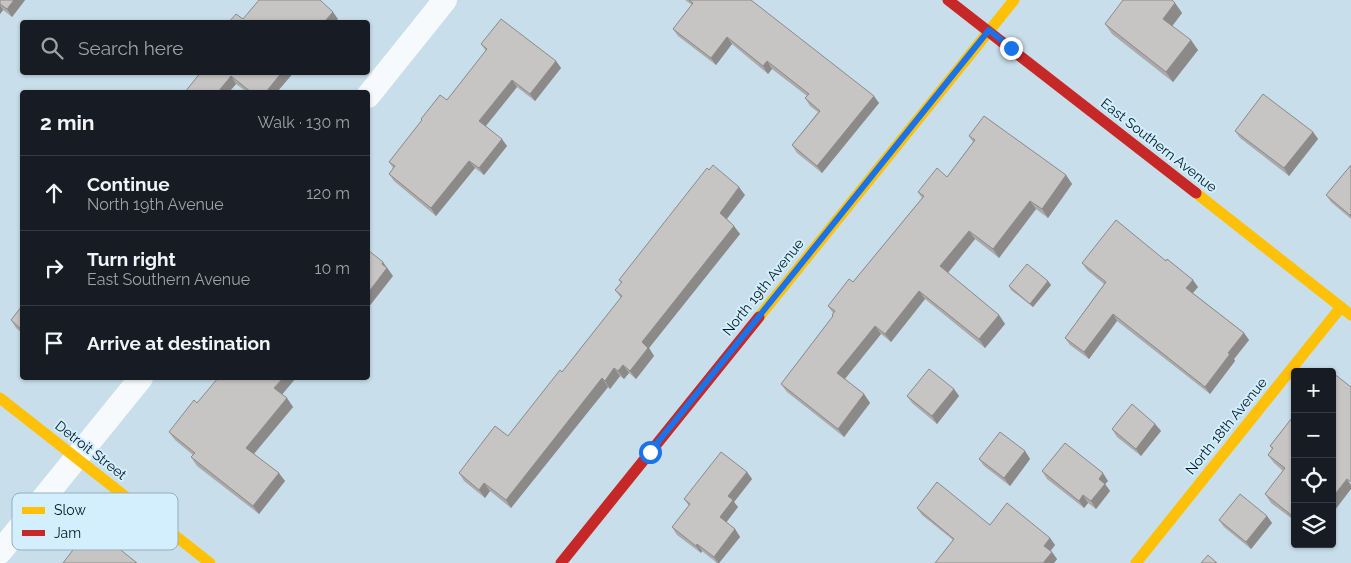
<!DOCTYPE html>
<html lang="en">
<head>
<meta charset="utf-8">
<style>
	body { margin:0; font-family:Raleway,sans-serif; background:#20242c; color:#f1f3f6 }
	.controls { position:absolute; right:15px; bottom:15px; display:grid; overflow:hidden; border-radius:5px; box-shadow:0 1px 4px #0004 }
	.controls button { width:45px; height:45px; display:grid; place-items:center; padding:0; border:0; border-bottom:1px solid #363941; background:#171b24; color:#f1f3f6; font:25px sans-serif }
	.stop { position:absolute; width:15px; height:15px; margin:-11px; border:4px solid #1a73e8; border-radius:50%; background:#fff }
	.stop.end { background:#1a73e8; border-color:#fff; box-shadow:0 1px 5px #0008 }
	.list { margin:0; padding:0; list-style:none }
	h2 { display:flex; justify-content:space-between; align-items:center; height:65px; margin:0; padding:0 20px; font-size:21px }
	h2 small { font-size:16px; font-weight:400; color:#9ea1a6 }
	.list li { display:grid; grid-template-columns:32px 1fr auto; gap:15px; align-items:center; box-sizing:border-box; height:75px; padding:0 20px; border-top:1px solid #363941 }
	.list b { display:block; font-size:19px; white-space:nowrap }
	.list p { margin:0; font-size:16px; white-space:nowrap; color:#9ea1a6 }
	.list em { font-size:16px; font-style:normal; color:#9ea1a6 }
	.icon { flex:none; width:28px; height:28px; fill:none; stroke:currentColor; stroke-width:2; stroke-linecap:round; stroke-linejoin:round }
	.map { position:relative; flex:none; width:1351px; height:563px; overflow:hidden }
	.search { position:absolute; background:#171b24; box-shadow:0 1px 4px #0004; left:20px; top:20px; width:350px; height:55px; display:flex; align-items:center; gap:12px; box-sizing:border-box; padding:0 18px; border-radius:5px; color:#9ea1a6; font-size:19px }
	.panel { position:absolute; background:#171b24; box-shadow:0 1px 4px #0004; left:20px; top:90px; width:350px; height:290px; border-radius:5px }
	.map>svg:first-child { display:block }
</style>
</head>
<body>
<div class="map">
<svg width="1351" height="563" viewBox="0 0 1351 563">
	<rect width="100%" height="100%" fill="#c8deea"/>
	<g fill="none" stroke-linecap="round" stroke-linejoin="round">
		<g stroke="#f7fafc" stroke-width="24">
			<path d="M 368,96 L 445,0"/>
			<path d="M 0,552 L 141,378"/>
		</g>
		<g stroke="#ffc107" stroke-width="11">
			<path d="M 1196,193 L 1351,315"/>
			<path d="M 759,317 L 1014,0"/>
			<path d="M 0,398 L 210,563"/>
			<path d="M 1136,563 L 1341,307"/>
		</g>
		<g stroke="#c62828" stroke-width="11">
			<path d="M 948,0 L 1196,193"/>
			<path d="M 561,563 L 759,317"/>
		</g>
	</g>
	<g fill="#aba9a9">
		<path d="M 0,0 L 25,0 L 12,17 L 3,10 L 0,14 Z"/>
		<path d="M 685,0 L 751,0 L 879,103 L 822,173 L 797,153 L 792,145 L 818,112 L 810,106 L 805,98 L 807,96 L 772,69 L 768,74 L 732,44 L 716,65 L 678,36 L 673,29 L 692,5 Z"/>
		<path d="M 1175,3 L 1182,13 L 1172,26 L 1198,50 L 1173,82 L 1112,34 L 1105,24 Z"/>
		<path d="M 481,44 L 556,61 L 561,68 L 535,101 L 517,87 L 486,126 L 507,146 L 484,175 L 475,168 L 436,216 L 394,181 L 389,174 L 393,168 L 389,162 L 422,121 L 421,119 L 447,100 L 486,51 Z"/>
		<path d="M 201,72 L 294,72 L 277,92 L 247,92 L 236,84 L 229,92 L 185,92 Z"/>
		<path d="M 1235,131 L 1313,132 L 1318,139 L 1289,176 L 1240,138 Z"/>
		<path d="M 969,136 L 1066,175 L 1072,184 L 1048,218 L 1036,209 L 999,258 L 975,239 L 948,273 L 999,315 L 1005,324 L 985,348 L 925,299 L 891,342 L 881,334 L 845,379 L 864,394 L 870,403 L 844,437 L 787,392 L 781,384 L 833,316 L 832,315 L 833,313 L 828,306 L 853,282 L 922,198 L 918,192 L 947,177 L 973,142 Z"/>
		<path d="M 1351,165 L 1351,219 L 1331,202 L 1326,195 Z"/>
		<path d="M 745,195 L 727,219 L 740,234 L 649,348 L 654,356 L 636,379 L 629,373 L 624,379 L 620,376 L 610,389 L 608,387 L 511,508 L 490,491 L 485,498 L 464,481 L 459,473 L 508,436 L 562,372 L 621,298 L 615,290 L 621,283 L 619,280 Z"/>
		<path d="M 1082,263 L 1198,287 L 1193,293 L 1244,333 L 1249,340 L 1234,359 L 1235,361 L 1210,394 L 1117,321 L 1089,359 L 1070,345 L 1065,338 L 1104,284 L 1087,270 Z"/>
		<path d="M 1048,281 L 1051,285 L 1033,307 L 1011,290 L 1009,286 Z"/>
		<path d="M 22,306 L 22,333 L 16,328 L 11,320 Z"/>
		<path d="M 954,389 L 959,396 L 937,424 L 912,403 L 907,396 Z"/>
		<path d="M 282,394 L 293,407 L 254,454 L 285,481 L 259,514 L 197,466 L 191,457 L 193,455 L 175,440 L 169,432 L 197,403 Z"/>
		<path d="M 1295,414 L 1295,521 L 1271,503 L 1265,494 L 1283,471 L 1274,463 L 1268,455 L 1272,449 L 1270,446 Z"/>
		<path d="M 1155,424 L 1161,431 L 1141,456 L 1117,437 L 1112,429 Z"/>
		<path d="M 1025,451 L 1030,459 L 1010,486 L 984,466 L 979,459 Z"/>
		<path d="M 1042,471 L 1108,481 L 1105,484 L 1110,491 L 1096,509 L 1088,503 L 1084,508 L 1047,479 Z"/>
		<path d="M 747,472 L 752,479 L 734,502 L 738,507 L 726,522 L 735,529 L 740,537 L 719,563 L 717,563 L 702,551 L 701,553 L 677,535 L 672,527 L 689,506 L 684,499 Z"/>
		<path d="M 917,508 L 1050,538 L 1055,545 L 1050,551 L 1057,559 L 1054,563 L 935,563 L 953,540 L 922,515 Z"/>
		<path d="M 1267,516 L 1272,523 L 1251,549 L 1224,527 L 1219,520 Z"/>
	</g>
	<g fill="#8b8a89">
		<path d="M 14,0 L 25,0 L 12,17 L 7,9 Z"/>
		<path d="M 1175,3 L 1182,13 L 1170,29 L 1163,19 Z"/>
		<path d="M 0,5 L 3,10 L 0,14 Z"/>
		<path d="M 333,12 L 338,19 L 335,22 L 324,22 Z"/>
		<path d="M 727,37 L 732,44 L 716,65 L 711,58 Z"/>
		<path d="M 1191,40 L 1198,50 L 1173,82 L 1166,72 Z"/>
		<path d="M 556,61 L 561,68 L 535,101 L 530,94 Z"/>
		<path d="M 767,61 L 772,69 L 768,74 L 763,66 Z"/>
		<path d="M 282,72 L 294,72 L 277,92 L 266,92 Z"/>
		<path d="M 231,76 L 236,84 L 229,92 L 218,92 Z"/>
		<path d="M 512,80 L 517,87 L 484,128 L 479,121 Z"/>
		<path d="M 874,96 L 879,103 L 822,173 L 817,166 Z"/>
		<path d="M 1313,132 L 1318,139 L 1289,176 L 1284,168 Z"/>
		<path d="M 502,139 L 507,146 L 484,175 L 479,168 Z"/>
		<path d="M 469,161 L 475,168 L 436,216 L 431,208 Z"/>
		<path d="M 1066,175 L 1072,184 L 1048,218 L 1042,209 Z"/>
		<path d="M 739,187 L 745,195 L 725,221 L 720,213 Z"/>
		<path d="M 1030,201 L 1036,209 L 999,258 L 993,249 Z"/>
		<path d="M 734,226 L 740,234 L 649,348 L 654,356 L 636,379 L 630,371 L 642,342 Z"/>
		<path d="M 969,231 L 975,239 L 946,275 L 940,266 Z"/>
		<path d="M 383,262 L 393,276 L 368,308 L 368,292 Z"/>
		<path d="M 1193,280 L 1198,287 L 1191,295 L 1186,288 Z"/>
		<path d="M 1048,281 L 1051,285 L 1033,307 L 1030,304 Z"/>
		<path d="M 919,291 L 925,299 L 891,342 L 885,334 Z"/>
		<path d="M 1113,314 L 1117,321 L 1089,359 L 1084,352 Z"/>
		<path d="M 999,315 L 1005,324 L 985,348 L 979,339 Z"/>
		<path d="M 875,326 L 881,334 L 843,381 L 837,373 Z"/>
		<path d="M 1244,333 L 1249,340 L 1234,359 L 1235,361 L 1210,394 L 1205,387 L 1228,353 Z"/>
		<path d="M 623,365 L 629,373 L 624,379 L 618,371 Z"/>
		<path d="M 614,368 L 620,376 L 610,389 L 605,381 Z"/>
		<path d="M 283,378 L 296,378 L 280,397 L 274,388 Z"/>
		<path d="M 602,378 L 608,387 L 511,508 L 506,500 Z"/>
		<path d="M 954,389 L 959,396 L 937,424 L 932,416 Z"/>
		<path d="M 864,394 L 870,403 L 844,437 L 838,429 Z"/>
		<path d="M 287,398 L 293,407 L 252,456 L 246,448 Z"/>
		<path d="M 1155,424 L 1161,431 L 1141,456 L 1136,449 Z"/>
		<path d="M 1025,451 L 1030,459 L 1010,486 L 1004,478 Z"/>
		<path d="M 747,472 L 752,479 L 734,502 L 738,507 L 725,524 L 720,517 L 728,496 Z"/>
		<path d="M 279,473 L 285,481 L 259,514 L 253,506 Z"/>
		<path d="M 1103,473 L 1108,481 L 1105,484 L 1110,491 L 1096,509 L 1091,501 L 1099,479 Z"/>
		<path d="M 1347,479 L 1351,485 L 1351,489 L 1332,514 L 1332,498 Z"/>
		<path d="M 484,483 L 490,491 L 485,498 L 479,490 Z"/>
		<path d="M 1083,495 L 1088,503 L 1084,508 L 1079,501 Z"/>
		<path d="M 1267,516 L 1272,523 L 1251,549 L 1246,542 Z"/>
		<path d="M 735,529 L 740,537 L 719,563 L 718,563 L 714,557 Z"/>
		<path d="M 1050,538 L 1055,545 L 1049,553 L 1044,546 Z"/>
		<path d="M 697,544 L 702,551 L 701,553 L 696,546 Z"/>
		<path d="M 1052,552 L 1057,559 L 1054,563 L 1043,563 Z"/>
	</g>
	<g fill="#c7c5c4" stroke="#8b8a89">
		<path d="M 0,0 L 14,0 L 7,9 L 0,4 Z"/>
		<path d="M 259,0 L 320,0 L 333,12 L 324,22 L 229,22 L 236,14 L 243,19 Z"/>
		<path d="M 689,0 L 751,0 L 874,96 L 817,166 L 792,145 L 820,111 L 805,98 L 809,94 L 767,61 L 763,66 L 727,37 L 711,58 L 673,29 L 693,3 Z"/>
		<path d="M 1123,0 L 1172,0 L 1175,3 L 1163,19 L 1191,40 L 1166,72 L 1105,24 Z"/>
		<path d="M 501,19 L 556,61 L 530,94 L 512,80 L 479,121 L 502,139 L 479,168 L 469,161 L 431,208 L 389,174 L 395,166 L 389,162 L 422,120 L 421,119 L 440,95 L 447,100 L 487,49 L 481,44 Z"/>
		<path d="M 201,72 L 282,72 L 266,92 L 251,92 L 231,76 L 218,92 L 185,92 Z"/>
		<path d="M 1263,94 L 1313,132 L 1284,168 L 1235,131 Z"/>
		<path d="M 984,116 L 1066,175 L 1042,209 L 1030,201 L 993,249 L 969,231 L 940,266 L 999,315 L 979,339 L 919,291 L 885,334 L 875,326 L 837,373 L 864,394 L 838,429 L 781,384 L 833,316 L 832,315 L 835,311 L 828,306 L 849,279 L 853,282 L 924,196 L 918,192 L 937,168 L 947,177 L 975,140 L 969,136 Z"/>
		<path d="M 713,165 L 739,187 L 720,213 L 734,226 L 642,342 L 648,348 L 630,371 L 623,365 L 618,371 L 614,368 L 605,381 L 602,378 L 506,500 L 484,483 L 479,490 L 459,473 L 495,426 L 508,436 L 560,370 L 562,372 L 622,296 L 615,290 L 622,282 L 619,280 L 707,168 L 709,170 Z"/>
		<path d="M 1351,165 L 1351,216 L 1326,195 Z"/>
		<path d="M 1116,220 L 1166,261 L 1167,259 L 1193,280 L 1186,288 L 1244,333 L 1228,353 L 1230,354 L 1205,387 L 1113,314 L 1084,352 L 1065,338 L 1106,282 L 1082,263 Z"/>
		<path d="M 368,250 L 383,262 L 382,264 L 387,268 L 368,293 Z"/>
		<path d="M 1027,264 L 1048,281 L 1030,304 L 1009,286 Z"/>
		<path d="M 22,306 L 22,330 L 11,320 Z"/>
		<path d="M 929,369 L 954,389 L 932,416 L 907,396 Z"/>
		<path d="M 1333,373 L 1351,387 L 1351,482 L 1347,479 L 1332,498 L 1332,374 Z"/>
		<path d="M 218,378 L 283,378 L 274,388 L 287,398 L 246,448 L 279,473 L 253,506 L 191,457 L 195,453 L 169,432 L 194,400 L 197,403 Z"/>
		<path d="M 1132,404 L 1155,424 L 1136,449 L 1112,429 Z"/>
		<path d="M 1295,414 L 1295,518 L 1265,494 L 1285,468 L 1268,455 L 1273,448 L 1270,446 Z"/>
		<path d="M 1000,432 L 1025,451 L 1004,478 L 979,459 Z"/>
		<path d="M 1065,443 L 1103,473 L 1099,479 L 1105,484 L 1091,501 L 1083,495 L 1079,501 L 1042,471 Z"/>
		<path d="M 721,452 L 747,472 L 728,496 L 733,500 L 720,517 L 735,529 L 714,557 L 697,544 L 696,546 L 672,527 L 690,504 L 684,499 Z"/>
		<path d="M 937,482 L 990,525 L 1007,503 L 1050,538 L 1044,546 L 1052,552 L 1043,563 L 935,563 L 954,539 L 917,508 Z"/>
		<path d="M 1240,494 L 1267,516 L 1246,542 L 1219,520 Z"/>
		<path d="M 97,531 L 137,563 L 63,563 L 82,538 L 87,543 Z"/>
		<path d="M 1208,555 L 1217,563 L 1201,563 Z"/>
	</g>
	<g fill="none" stroke-linecap="round" stroke-linejoin="round">
		<path stroke="#1a73e8" stroke-width="6" d="M 650,452 L 989,30 L 1011,48"/>
	</g>
	<g text-anchor="middle" stroke-width="4" stroke-linejoin="round" paint-order="stroke">
		<g font-size="14" fill="#001925" stroke="#d3eefc">
			<text transform="translate(1159 145) rotate(38)" y="5">East Southern Avenue</text>
			<text transform="translate(763 287) rotate(-51)" y="5">North 19th Avenue</text>
			<text transform="translate(1226 426) rotate(-51)" y="5">North 18th Avenue</text>
			<text transform="translate(91 450) rotate(38)" y="5">Detroit Street</text>
		</g>
	</g>
	<rect x="12" y="493" width="166" height="57" rx="8" fill="#d3eefc" stroke="#94aebc" stroke-width="1"/>
	<rect x="22" y="507" width="23" height="7" fill="#ffc107"/>
	<rect x="22" y="530" width="23" height="6" fill="#c62828"/>
	<g font-size="14" fill="#001925">
		<text x="54" y="515">Slow</text>
		<text x="54" y="538">Jam</text>
	</g>
</svg>
<div class="controls">
<button>+</button>
<button>−</button>
<button><svg class="icon" aria-label="locate" viewBox="0 0 24 24"><circle cx="12" cy="12" r="6"/><path d="M12 2v4M12 18v4M2 12h4M18 12h4"/></svg></button>
<button><svg class="icon" aria-label="layers" viewBox="0 0 24 24"><path d="M12 4l9 5-9 5-9-5zM3 14l9 5 9-5"/></svg></button>
</div>
<div class="stop" style="left:650px;top:452px"></div>
<div class="stop end" style="left:1011px;top:48px"></div>
<div class="search"><svg class="icon" aria-label="search" viewBox="0 0 24 24"><circle cx="10" cy="10" r="6"/><path d="M15 15l6 6"/></svg>Search here</div>
<section class="panel">
<h2>2 min<small>Walk · 130 m</small></h2>
<ul class="list">
<li><svg class="icon" aria-label="ahead" viewBox="0 0 24 24"><path d="M12 20V5M6 11l6-6 6 6"/></svg><div><b>Continue</b><p>North 19th Avenue</p></div><em>120 m</em></li>
<li><svg class="icon" aria-label="right" viewBox="0 0 24 24"><path d="M7 20v-9h11M14 6l5 5-5 5"/></svg><div><b>Turn right</b><p>East Southern Avenue</p></div><em>10 m</em></li>
<li><svg class="icon" aria-label="arrive" viewBox="0 0 24 24"><path d="M6 21V4h12l-3 4 3 4H6"/></svg><div><b>Arrive at destination</b></div></li>
</ul>
</section>
</div>
</body>
</html>
